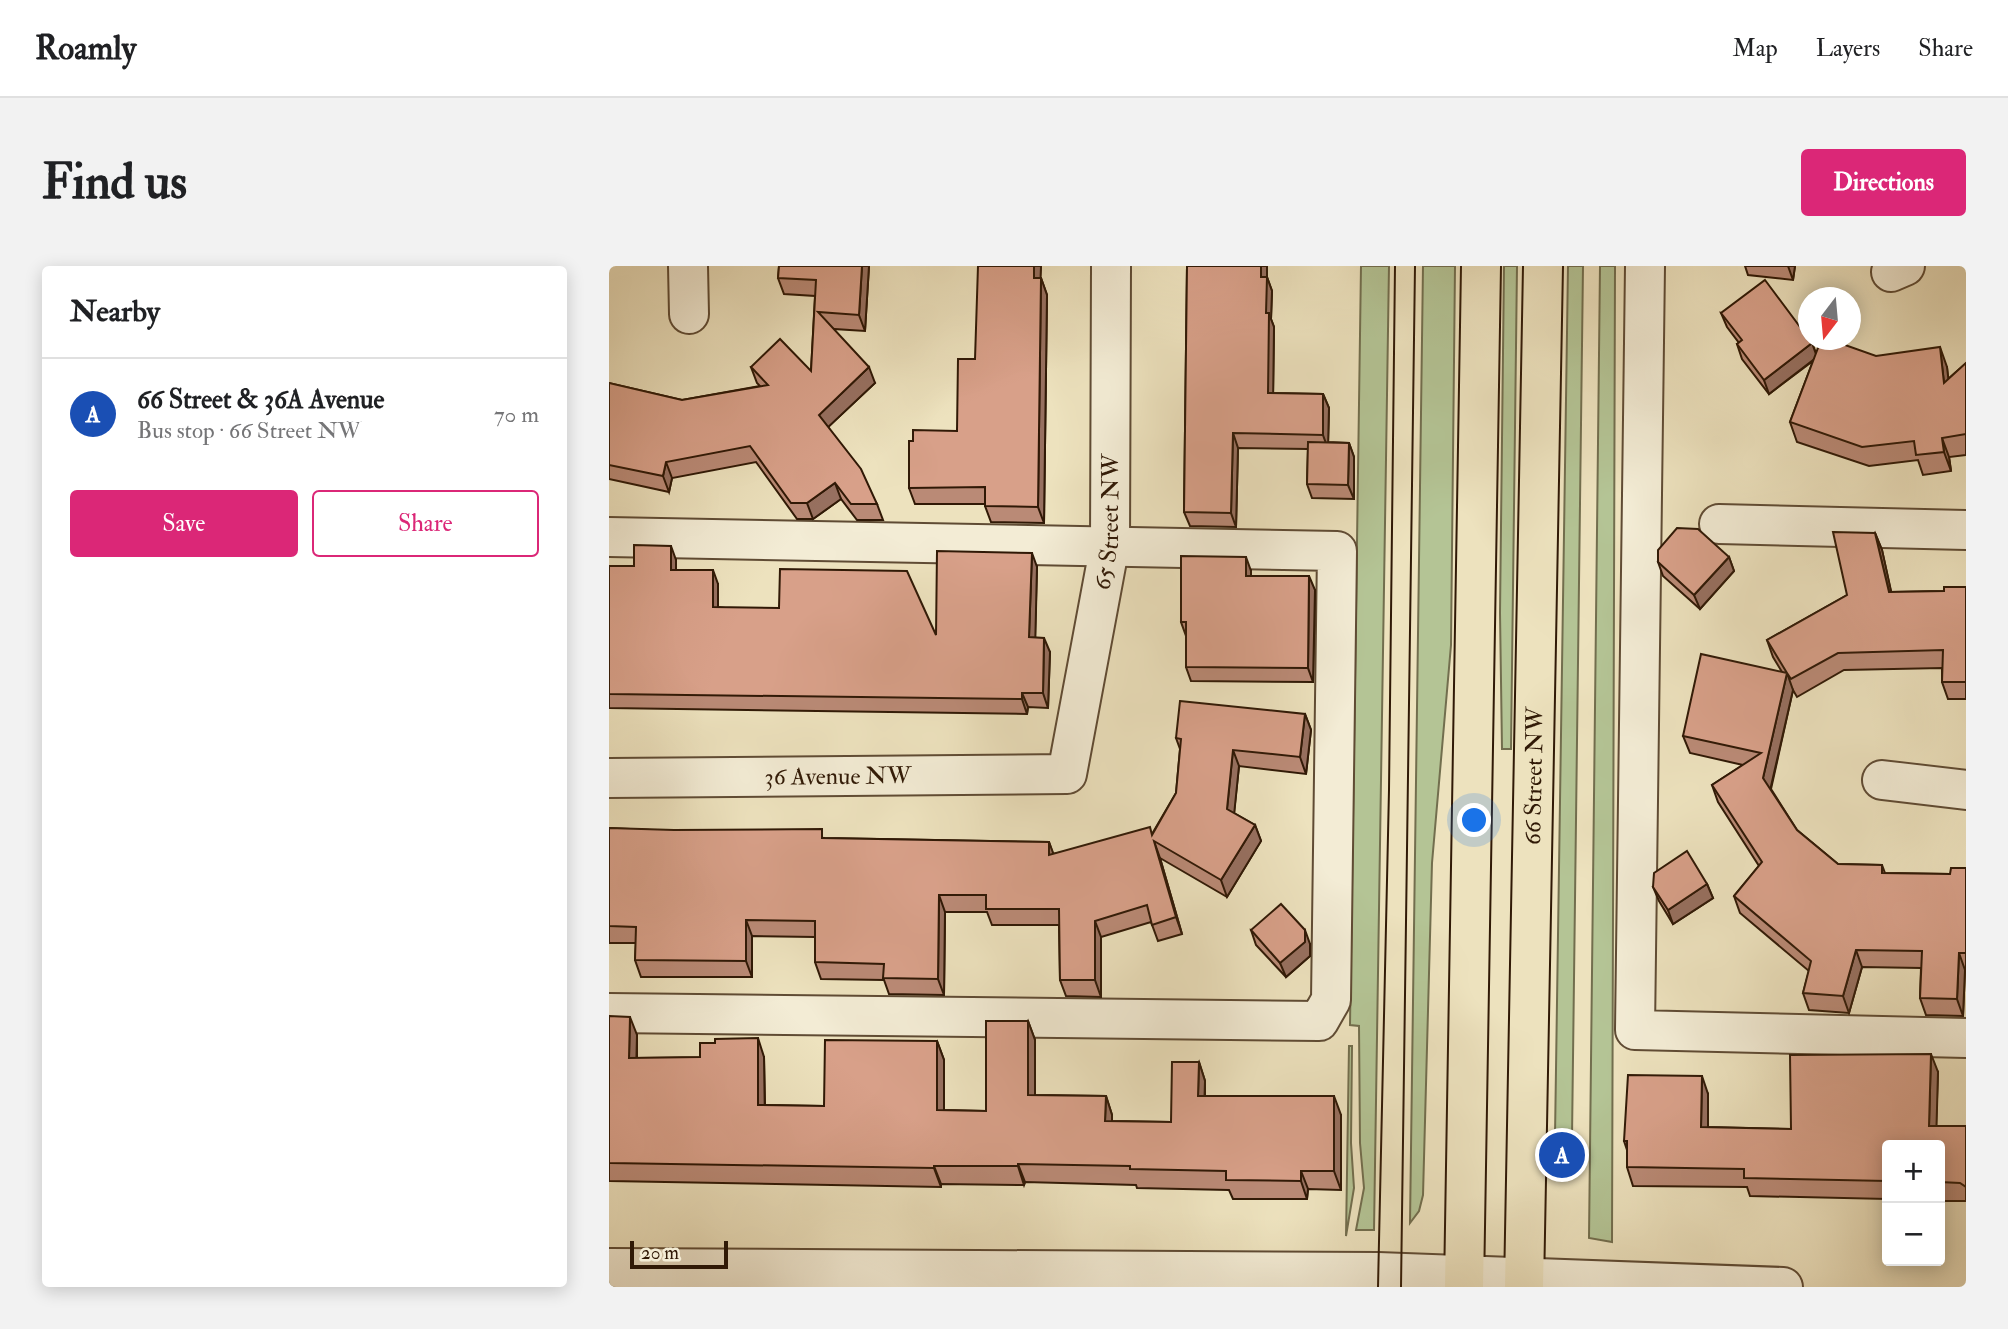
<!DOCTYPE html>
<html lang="en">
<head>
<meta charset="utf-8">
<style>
	body { margin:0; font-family:"IM FELL Double Pica",serif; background:#f2f2f2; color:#202124 }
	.controls { position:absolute; right:21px; bottom:21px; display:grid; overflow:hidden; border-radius:7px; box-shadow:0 4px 18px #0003 }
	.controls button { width:63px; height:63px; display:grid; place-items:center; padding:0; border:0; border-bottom:2px solid #e0e0e0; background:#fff; color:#202124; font:35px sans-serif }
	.compass { position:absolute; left:1189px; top:21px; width:63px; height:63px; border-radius:50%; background:#fff; box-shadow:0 4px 18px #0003; rotate:196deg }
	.scale { position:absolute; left:21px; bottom:18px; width:98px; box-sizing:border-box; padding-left:7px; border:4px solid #301906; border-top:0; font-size:19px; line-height:24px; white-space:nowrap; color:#301906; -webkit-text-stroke:5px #f3ecd5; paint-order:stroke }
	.you { position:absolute; left:866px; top:555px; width:24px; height:24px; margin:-18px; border:5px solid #fff; border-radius:50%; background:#1a73e8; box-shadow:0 0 0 10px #1a73e833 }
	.badge { display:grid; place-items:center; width:46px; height:46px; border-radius:50%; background:#db2777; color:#fff; font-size:23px; font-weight:700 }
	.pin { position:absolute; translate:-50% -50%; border:4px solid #fff; box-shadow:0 2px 7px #0006 }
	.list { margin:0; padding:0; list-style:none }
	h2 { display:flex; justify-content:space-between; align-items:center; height:91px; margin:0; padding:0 28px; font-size:30px }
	h2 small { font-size:23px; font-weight:400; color:#757577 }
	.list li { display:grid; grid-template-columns:46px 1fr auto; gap:21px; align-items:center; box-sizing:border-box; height:112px; padding:0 28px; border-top:2px solid #e0e0e0 }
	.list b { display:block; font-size:26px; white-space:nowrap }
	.list p { margin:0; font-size:23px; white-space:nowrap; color:#757577 }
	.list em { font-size:23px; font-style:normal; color:#757577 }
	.actions { display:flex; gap:14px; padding:21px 28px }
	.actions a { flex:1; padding:16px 0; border:2px solid #db2777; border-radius:7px; text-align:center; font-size:24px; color:#db2777 }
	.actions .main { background:#db2777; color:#fff }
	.map { position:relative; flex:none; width:1357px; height:1021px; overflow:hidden; border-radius:7px }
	header { display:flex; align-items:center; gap:42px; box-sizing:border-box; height:98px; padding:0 35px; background:#fff; border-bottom:2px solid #e0e0e0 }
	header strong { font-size:33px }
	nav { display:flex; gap:38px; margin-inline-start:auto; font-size:24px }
	.intro { display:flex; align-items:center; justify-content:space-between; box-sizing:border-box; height:168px; padding:0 42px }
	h1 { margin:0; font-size:49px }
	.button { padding:18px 32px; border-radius:7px; background:#db2777; color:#fff; font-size:24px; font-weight:700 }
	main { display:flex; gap:42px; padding:0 42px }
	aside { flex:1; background:#fff; border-radius:7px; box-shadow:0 4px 18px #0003 }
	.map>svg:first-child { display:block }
</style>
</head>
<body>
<header>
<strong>Roamly</strong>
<nav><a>Map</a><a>Layers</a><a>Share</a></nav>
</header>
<div class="intro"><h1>Find us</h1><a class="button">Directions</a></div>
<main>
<aside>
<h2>Nearby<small></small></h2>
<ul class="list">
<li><span class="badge" style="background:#1a4fb4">A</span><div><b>66 Street &amp; 36A Avenue</b><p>Bus stop · 66 Street NW</p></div><em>70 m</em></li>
</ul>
<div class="actions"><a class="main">Save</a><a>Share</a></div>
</aside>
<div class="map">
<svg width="1357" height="1021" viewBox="0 0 1357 1021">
	<rect width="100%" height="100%" fill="#ede2be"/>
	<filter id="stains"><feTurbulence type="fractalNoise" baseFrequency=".00286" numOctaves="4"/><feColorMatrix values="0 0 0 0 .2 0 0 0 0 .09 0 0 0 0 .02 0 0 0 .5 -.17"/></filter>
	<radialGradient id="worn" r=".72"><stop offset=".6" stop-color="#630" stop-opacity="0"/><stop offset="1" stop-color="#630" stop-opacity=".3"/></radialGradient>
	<g fill="#b4c495" stroke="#726e4e" stroke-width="2">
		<path d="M 752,0 L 780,0 L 765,964 L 747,964 L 755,922 L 751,877 L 750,760 L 741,759 Z"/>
		<path d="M 814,0 L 846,0 L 842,379 L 823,597 L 814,929 L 810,945 L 801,957 Z"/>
		<path d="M 895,0 L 908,0 L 902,483 L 893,483 L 891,347 Z"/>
		<path d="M 959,0 L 974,0 L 963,871 L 946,870 Z"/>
		<path d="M 991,0 L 1006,0 L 1003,976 L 980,972 Z"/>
		<path d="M 740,780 L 743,780 L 742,877 L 745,922 L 737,970 Z"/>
	</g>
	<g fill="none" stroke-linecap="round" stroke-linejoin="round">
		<defs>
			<g id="minor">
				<path d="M 79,0 L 80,48"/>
				<path d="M 1036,0 L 1026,764 L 1357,772"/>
				<path d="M 1282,6 L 1296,0"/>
				<path d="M 1110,258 L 1357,264"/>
				<path d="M 0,271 L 728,285 L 722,734 L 710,755 L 0,747"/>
				<path id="s1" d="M 0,512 L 458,508 L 501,278 L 502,0"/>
				<path d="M 1273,514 L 1357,524"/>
				<path d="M 0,1002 L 769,1006 L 1174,1021"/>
			</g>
			<g id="major">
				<path d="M 855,1021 L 872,0"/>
				<path id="s2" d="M 915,1021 L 934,0"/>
			</g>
		</defs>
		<use href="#minor" stroke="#5f4b34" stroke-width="42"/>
		<use href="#major" stroke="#301906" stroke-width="42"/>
		<use href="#minor" stroke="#f3ecd5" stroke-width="38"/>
		<use href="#major" stroke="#ede2be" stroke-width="38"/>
		<g stroke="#301906" stroke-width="2">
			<path d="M 769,1021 L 780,524 L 786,0"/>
			<path d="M 792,1021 L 806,0"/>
		</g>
	</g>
	<g fill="#ba8a76" stroke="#301906" stroke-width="2">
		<path d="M 170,0 L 260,0 L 256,65 L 224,63 L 266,117 L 219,161 L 268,238 L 274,254 L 248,254 L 232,233 L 204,253 L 188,253 L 147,196 L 63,212 L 60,226 L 0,213 L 0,117 L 73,134 L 151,120 L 148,117 L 142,101 L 202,105 L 206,30 L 175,28 L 169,12 Z"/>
		<path d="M 432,0 L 431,12 L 432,12 L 438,29 L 435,257 L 382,256 L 376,240 L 376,238 L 306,238 L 300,222 L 348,165 L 366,93 Z"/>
		<path d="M 578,0 L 658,0 L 658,11 L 663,25 L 662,53 L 665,61 L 664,127 L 714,128 L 720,142 L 719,176 L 740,177 L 745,191 L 745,233 L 703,232 L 698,218 L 699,183 L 629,182 L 627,261 L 581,260 L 575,246 Z"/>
		<path d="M 1136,0 L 1186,0 L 1184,14 L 1139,9 Z"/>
		<path d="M 1112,47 L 1203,77 L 1207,87 L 1267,90 L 1338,101 L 1339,113 L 1357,97 L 1357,189 L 1340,191 L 1342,205 L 1314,209 L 1309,194 L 1260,200 L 1188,176 L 1181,156 L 1204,95 L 1160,128 L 1133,93 L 1128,78 L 1130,77 L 1118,61 Z"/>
		<path d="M 1266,267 L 1273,284 L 1282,326 L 1335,325 L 1357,321 L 1357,433 L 1339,433 L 1333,416 L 1333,402 L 1235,404 L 1188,431 L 1184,424 L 1162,523 L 1188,564 L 1229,598 L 1273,599 L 1276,607 L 1341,608 L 1357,602 L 1357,704 L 1356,704 L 1354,750 L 1317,749 L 1311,732 L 1312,702 L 1253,701 L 1240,747 L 1200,744 L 1194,727 L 1200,705 L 1131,647 L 1125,630 L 1150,600 L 1109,536 L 1103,519 L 1134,499 L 1081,487 L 1074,470 L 1173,406 L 1164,391 L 1158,374 L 1238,329 Z"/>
		<path d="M 1120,291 L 1125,305 L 1091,343 L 1054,310 L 1049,296 Z"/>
		<path d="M 67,294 L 67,304 L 109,318 L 109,341 L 327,369 L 428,301 L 426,371 L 441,386 L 439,442 L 419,441 L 418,448 L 0,442 L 0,300 L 25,300 Z"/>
		<path d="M 642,305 L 642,310 L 706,324 L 704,416 L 582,415 L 577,401 L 577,370 L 572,356 Z"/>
		<path d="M 696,448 L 702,464 L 697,508 L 630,500 L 625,547 L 646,559 L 652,575 L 618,631 L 551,592 L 573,668 L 549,675 L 542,656 L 492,671 L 492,731 L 457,730 L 451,714 L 450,659 L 383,659 L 378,646 L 336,646 L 335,729 L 280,728 L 275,714 L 212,713 L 206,696 L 206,671 L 143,670 L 143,711 L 32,711 L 26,694 L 27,677 L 0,677 L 0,562 L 216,572 L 440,576 L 444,588 L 543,568 L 567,527 L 571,483 L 567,472 Z"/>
		<path d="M 1098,618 L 1104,632 L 1064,658 L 1050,635 L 1044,621 Z"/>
		<path d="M 642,664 L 701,678 L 701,690 L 677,711 L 647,679 Z"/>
		<path d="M 0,750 L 28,769 L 28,792 L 155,791 L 156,839 L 215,840 L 328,775 L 335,794 L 335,844 L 377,845 L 419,755 L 426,774 L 426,829 L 497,830 L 503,849 L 503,855 L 562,856 L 590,796 L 596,815 L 596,830 L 732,849 L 732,924 L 699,923 L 698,933 L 624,933 L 620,924 L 528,922 L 527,919 L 416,916 L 415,919 L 332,918 L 332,921 L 0,915 Z"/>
		<path d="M 1329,806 L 1327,860 L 1357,860 L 1357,935 L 1331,935 L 1331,879 L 1278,879 L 1278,933 L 1141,930 L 1138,921 L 1024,920 L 1018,901 L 1018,884 L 1015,875 L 1099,828 L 1099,861 L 1182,863 Z"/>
	</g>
	<g fill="#977060" stroke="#301906" stroke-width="2">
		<path d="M 253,0 L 260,0 L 256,65 L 250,49 Z"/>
		<path d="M 425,0 L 432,0 L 431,28 L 425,12 Z"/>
		<path d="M 652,0 L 658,0 L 658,11 L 663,25 L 662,53 L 665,61 L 664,141 L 659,127 L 657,47 L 652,11 Z"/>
		<path d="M 1179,0 L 1186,0 L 1184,14 Z"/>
		<path d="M 432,12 L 438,29 L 435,257 L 429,241 Z"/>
		<path d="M 1203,77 L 1208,91 L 1160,128 L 1155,114 Z"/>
		<path d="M 1331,81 L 1338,101 L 1342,136 L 1335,117 Z"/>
		<path d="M 260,101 L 266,117 L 215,165 L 210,149 Z"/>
		<path d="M 714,128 L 720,142 L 719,183 L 714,169 Z"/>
		<path d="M 624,167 L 629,182 L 627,261 L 622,247 Z"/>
		<path d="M 1333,172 L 1340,191 L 1342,205 L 1335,186 Z"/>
		<path d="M 740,177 L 745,191 L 745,233 L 739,219 Z"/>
		<path d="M 57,196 L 63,212 L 60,226 L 54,210 Z"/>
		<path d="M 226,217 L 232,233 L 204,253 L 198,237 Z"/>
		<path d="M 1266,267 L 1273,284 L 1286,343 L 1280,326 Z"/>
		<path d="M 62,280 L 67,294 L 67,319 L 62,304 Z"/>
		<path d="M 423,287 L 428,301 L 426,386 L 420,371 Z"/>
		<path d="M 637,291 L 642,305 L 642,324 L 637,310 Z"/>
		<path d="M 1120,291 L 1125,305 L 1091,343 L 1085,329 Z"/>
		<path d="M 104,304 L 109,318 L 109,355 L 104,341 Z"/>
		<path d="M 700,310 L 706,324 L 704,416 L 699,402 Z"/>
		<path d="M 435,372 L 441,386 L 439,442 L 434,427 Z"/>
		<path d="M 1178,407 L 1184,424 L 1160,529 L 1154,512 Z"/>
		<path d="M 413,427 L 419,441 L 418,448 L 413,433 Z"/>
		<path d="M 696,448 L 702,464 L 697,508 L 691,491 Z"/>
		<path d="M 624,484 L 630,500 L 624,559 L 618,543 Z"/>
		<path d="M 646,559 L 652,575 L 618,631 L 612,614 Z"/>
		<path d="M 545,575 L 551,592 L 573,668 L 567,651 Z"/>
		<path d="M 440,576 L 446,592 L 440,589 Z"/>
		<path d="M 1098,618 L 1104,632 L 1064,658 L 1059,644 Z"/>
		<path d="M 330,629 L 336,646 L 335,729 L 329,713 Z"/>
		<path d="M 137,654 L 143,670 L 143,711 L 137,695 Z"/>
		<path d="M 486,655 L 492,671 L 492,731 L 486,714 Z"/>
		<path d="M 696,664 L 701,678 L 701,690 L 677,711 L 671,697 Z"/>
		<path d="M 1247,684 L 1253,701 L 1240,747 L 1234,730 Z"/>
		<path d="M 1350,687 L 1356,704 L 1354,750 L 1348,733 Z"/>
		<path d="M 21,751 L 28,769 L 27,810 L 20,792 Z"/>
		<path d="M 419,755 L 426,774 L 426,848 L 419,829 Z"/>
		<path d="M 149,772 L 155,791 L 156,858 L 149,839 Z"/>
		<path d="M 328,775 L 335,794 L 335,863 L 328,844 Z"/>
		<path d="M 1322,788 L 1329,806 L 1327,878 L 1320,860 Z"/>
		<path d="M 590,796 L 596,815 L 595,849 L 589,830 Z"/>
		<path d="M 1093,810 L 1099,828 L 1099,879 L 1092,861 Z"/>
		<path d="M 497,830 L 503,849 L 503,874 L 496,855 Z"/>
		<path d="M 725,830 L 732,849 L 732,924 L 725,905 Z"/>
		<path d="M 409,898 L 416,916 L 415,919 L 409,900 Z"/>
		<path d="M 325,900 L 332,918 L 332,921 L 325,902 Z"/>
		<path d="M 692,905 L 699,923 L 698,933 L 692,915 Z"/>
	</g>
	<g fill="#d8a089" stroke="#301906" stroke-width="2">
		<path d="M 170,0 L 253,0 L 250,49 L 209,46 L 260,101 L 210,149 L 252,203 L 268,238 L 242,238 L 226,217 L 198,237 L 182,237 L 141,180 L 57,196 L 54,210 L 0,199 L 0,117 L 73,134 L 159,119 L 142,101 L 171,73 L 202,105 L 207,14 L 169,12 Z"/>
		<path d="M 369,0 L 425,0 L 425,12 L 432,12 L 429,241 L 376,240 L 376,221 L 300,222 L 300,175 L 304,175 L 304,164 L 348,165 L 349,93 L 366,93 Z"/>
		<path d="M 578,0 L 652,0 L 652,11 L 658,11 L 657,47 L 660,47 L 659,127 L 714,128 L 714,169 L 624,167 L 622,247 L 575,246 Z"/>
		<path d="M 1156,14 L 1203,77 L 1155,114 L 1128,78 L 1133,74 L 1112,47 Z"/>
		<path d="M 1212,74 L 1222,74 L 1267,90 L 1331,81 L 1335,117 L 1357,97 L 1357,168 L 1333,172 L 1335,186 L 1307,189 L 1305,175 L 1253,181 L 1181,156 Z"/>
		<path d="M 699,176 L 740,177 L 739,219 L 698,218 Z"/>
		<path d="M 1068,262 L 1089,263 L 1120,291 L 1085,329 L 1049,296 L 1049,284 Z"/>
		<path d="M 1224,266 L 1266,267 L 1280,326 L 1335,325 L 1335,321 L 1357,321 L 1357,416 L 1333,416 L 1334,384 L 1229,387 L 1182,413 L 1178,407 L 1154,512 L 1188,564 L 1229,598 L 1273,599 L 1273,607 L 1341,608 L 1342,602 L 1357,602 L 1357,687 L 1350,687 L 1348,733 L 1311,732 L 1313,685 L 1247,684 L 1234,730 L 1194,727 L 1202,695 L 1125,630 L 1153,596 L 1103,519 L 1152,487 L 1074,470 L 1092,388 L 1178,407 L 1158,374 L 1238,329 Z"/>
		<path d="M 25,279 L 62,280 L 62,304 L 104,304 L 104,341 L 170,342 L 171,303 L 298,305 L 327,369 L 328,285 L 423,287 L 420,371 L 435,372 L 434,427 L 413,427 L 413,433 L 0,428 L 0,300 L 25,300 Z"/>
		<path d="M 572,290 L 637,291 L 637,310 L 700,310 L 699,402 L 577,401 L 577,356 L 572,356 Z"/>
		<path d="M 571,435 L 696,448 L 691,491 L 624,484 L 618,543 L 646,559 L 612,614 L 545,575 L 567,651 L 543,659 L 538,639 L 486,655 L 486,714 L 451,714 L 450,643 L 377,643 L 377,629 L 330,629 L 329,713 L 274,712 L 275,698 L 206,696 L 206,655 L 137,654 L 137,695 L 26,694 L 27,661 L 0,660 L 0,562 L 65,564 L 213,563 L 213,572 L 440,576 L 440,589 L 541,561 L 543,569 L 567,527 L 572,473 L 567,472 Z"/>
		<path d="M 1078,585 L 1098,618 L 1059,644 L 1044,621 L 1045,607 Z"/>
		<path d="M 672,638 L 696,664 L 696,676 L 671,697 L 642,664 Z"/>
		<path d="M 0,750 L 21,751 L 20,792 L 91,791 L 91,777 L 106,777 L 106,773 L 149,772 L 149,839 L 215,840 L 216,774 L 328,775 L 328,844 L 377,845 L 377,755 L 419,755 L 419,829 L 497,830 L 496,855 L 562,856 L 563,796 L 590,796 L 589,830 L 725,830 L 725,905 L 692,905 L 692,915 L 617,914 L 617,905 L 521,903 L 521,900 L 409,898 L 409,900 L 325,900 L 325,902 L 0,897 Z"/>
		<path d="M 1322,788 L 1320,860 L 1357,860 L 1357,921 L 1351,917 L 1331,916 L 1331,879 L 1278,879 L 1278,915 L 1135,912 L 1135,903 L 1018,901 L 1018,875 L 1015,875 L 1019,809 L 1093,810 L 1092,861 L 1182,863 L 1181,789 Z"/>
	</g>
	<g text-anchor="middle" stroke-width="5" stroke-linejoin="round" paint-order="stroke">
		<g font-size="24" fill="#301906" stroke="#f3ecd5">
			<text dy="8" stroke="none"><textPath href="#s1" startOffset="714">65 Street NW</textPath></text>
			<text dy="8" stroke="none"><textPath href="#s1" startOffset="229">36 Avenue NW</textPath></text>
			<text dy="8" stroke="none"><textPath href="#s2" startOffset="511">66 Street NW</textPath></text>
		</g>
	</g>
	<rect width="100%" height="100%" filter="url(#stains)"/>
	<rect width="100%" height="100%" fill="url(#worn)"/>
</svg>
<div class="controls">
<button>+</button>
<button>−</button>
</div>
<svg class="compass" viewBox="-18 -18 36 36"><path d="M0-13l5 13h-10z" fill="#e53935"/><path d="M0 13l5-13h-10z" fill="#757577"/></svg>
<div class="scale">20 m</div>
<div class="you"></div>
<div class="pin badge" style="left:953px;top:889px;background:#1a4fb4">A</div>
</div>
</main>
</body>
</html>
